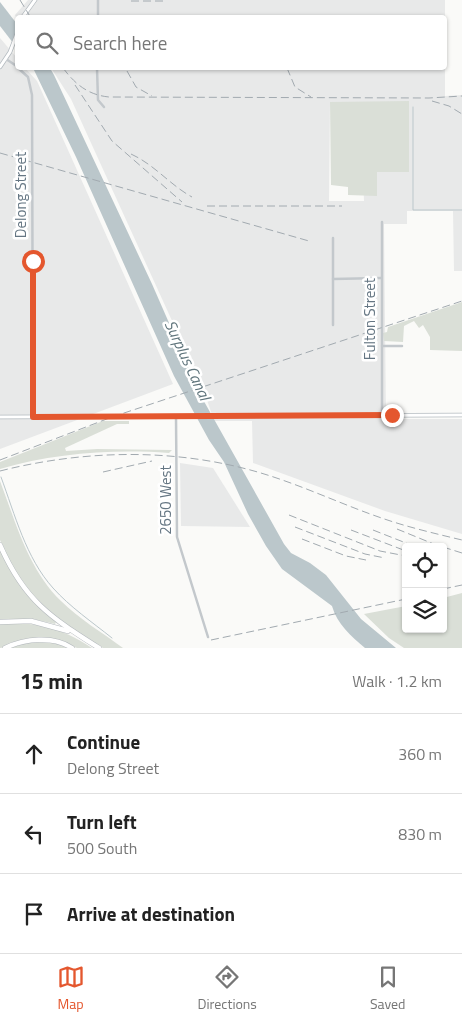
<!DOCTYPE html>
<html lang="en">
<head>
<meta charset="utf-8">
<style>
	body { margin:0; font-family:"Titillium Web",sans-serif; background:#f6f6f6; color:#222 }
	.controls { position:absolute; right:15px; bottom:15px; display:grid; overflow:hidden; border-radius:5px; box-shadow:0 1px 4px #0004 }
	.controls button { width:45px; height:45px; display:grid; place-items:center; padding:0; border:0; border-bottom:1px solid #e0e0e0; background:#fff; color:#222; font:25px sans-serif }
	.stop { position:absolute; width:15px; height:15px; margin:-11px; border:4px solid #e4572e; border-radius:50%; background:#fff }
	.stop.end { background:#e4572e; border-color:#fff; box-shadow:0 1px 5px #0008 }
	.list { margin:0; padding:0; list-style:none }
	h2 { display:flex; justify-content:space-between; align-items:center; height:65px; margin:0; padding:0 20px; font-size:21px }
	h2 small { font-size:16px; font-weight:400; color:#767676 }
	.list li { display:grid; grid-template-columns:32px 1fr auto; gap:15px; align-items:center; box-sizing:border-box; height:80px; padding:0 20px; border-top:1px solid #e0e0e0 }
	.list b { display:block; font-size:19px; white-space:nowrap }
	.list p { margin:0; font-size:16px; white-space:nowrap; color:#767676 }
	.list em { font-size:16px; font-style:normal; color:#767676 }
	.icon { flex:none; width:28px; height:28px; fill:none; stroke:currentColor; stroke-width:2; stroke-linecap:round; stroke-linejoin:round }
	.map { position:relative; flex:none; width:462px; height:648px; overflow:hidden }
	.search { position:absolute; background:#fff; box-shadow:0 1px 4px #0004; left:15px; right:15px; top:15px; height:55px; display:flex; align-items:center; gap:12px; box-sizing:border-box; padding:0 18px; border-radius:5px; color:#767676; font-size:19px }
	.sheet { height:305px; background:#fff }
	nav { display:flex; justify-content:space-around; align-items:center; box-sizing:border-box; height:70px; border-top:1px solid #e0e0e0; background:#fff; font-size:14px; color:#767676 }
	nav a { display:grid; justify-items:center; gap:2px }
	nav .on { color:#e4572e }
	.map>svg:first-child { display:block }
</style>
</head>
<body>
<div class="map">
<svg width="462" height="648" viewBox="0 0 462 648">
	<rect width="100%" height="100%" fill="#fafaf8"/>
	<g fill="#e8e9e9" fill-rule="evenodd">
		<path d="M 28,0 L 445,0 L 445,96 L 462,95 L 462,271 L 454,271 L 453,211 L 407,211 L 407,224 L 384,224 L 386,419 L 462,419 L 462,534 L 385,511 L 253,463 L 252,421 L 214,421 L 204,391 L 71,99 L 51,68 L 444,68 L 444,18 L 17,19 L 15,15 ZM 330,102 L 406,102 L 363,172 L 364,201 L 329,201 Z"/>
		<path d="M 0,38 L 17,58 L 18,68 L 25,68 L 37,81 L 173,384 L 0,449 Z"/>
		<path d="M 180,463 L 213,468 L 250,527 L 181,526 Z"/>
	</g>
	<g fill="#dadfd7">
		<path d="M 409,101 L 409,172 L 377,172 L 377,196 L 348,195 L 348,187 L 331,185 L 330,102 Z"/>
		<path d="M 462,302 L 462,351 L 430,350 L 430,337 L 423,325 L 419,328 L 414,321 L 404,326 L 403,342 L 384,341 L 383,333 L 387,332 L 388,327 Z"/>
		<path d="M 103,421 L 129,421 L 129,424 L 117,424 L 65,448 L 66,451 L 97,449 L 172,450 L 169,453 C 114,449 54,453 0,469 L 0,462 Z"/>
		<path d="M 0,481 C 16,523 28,569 61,601 C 79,619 103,633 123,648 L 103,648 L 60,621 L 30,593 L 9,562 L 0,540 Z"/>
		<path d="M 0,550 L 24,591 L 56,622 L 55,624 L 33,619 L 0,620 Z"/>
		<path d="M 462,593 L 462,648 L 404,648 L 389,638 L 364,614 L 406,606 L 406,629 L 443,629 L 443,598 Z"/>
		<path d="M 0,623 C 39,623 58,626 92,648 L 77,648 L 52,639 L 0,648 Z"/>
		<path d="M 28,642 L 55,643 L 69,648 L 10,648 Z"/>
	</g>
	<g fill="#bbc7cb">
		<path d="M 0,2 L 17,24 L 17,48 L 0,26 Z"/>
		<path d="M 33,68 L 50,68 L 54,75 L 152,284 L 201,396 L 284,544 L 291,553 L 310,563 L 326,575 L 361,619 L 396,648 L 365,648 C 351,636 337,624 332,606 L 282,569 L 266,546 L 248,514 L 224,462 L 209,440 L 174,376 L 76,157 Z"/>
	</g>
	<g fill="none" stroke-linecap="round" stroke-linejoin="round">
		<g stroke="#bbc7cb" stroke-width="1">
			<path d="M 413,107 L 413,210 L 462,210"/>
			<path d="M 1,477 C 15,515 26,558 53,588 C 70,607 92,622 112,638"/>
		</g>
		<defs>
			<g id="secondary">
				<path d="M 22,18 L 35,0"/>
				<path d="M 0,67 L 10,52 L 18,31"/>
				<path d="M 0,417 L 462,415"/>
			</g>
			<g id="highway">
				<path d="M 0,545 C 24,600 50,617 99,648"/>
				<path d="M 0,622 L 31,621 L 68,631"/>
				<path d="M 5,648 C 24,639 53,635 72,648"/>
			</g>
		</defs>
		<use href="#secondary" stroke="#b3babf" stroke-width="4.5"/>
		<use href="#highway" stroke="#b4b9bd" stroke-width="5.5"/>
		<g stroke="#c3c8cc" stroke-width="2.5">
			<path d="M 98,0 L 98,18"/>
			<path d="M 6,59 L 18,67"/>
			<path d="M 18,68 L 28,77 L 32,95 L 33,417"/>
			<path d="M 97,68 L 98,100 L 104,107"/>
			<path d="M 333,279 L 381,278"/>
			<path d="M 333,325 L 333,238"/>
			<path d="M 382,346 L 402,346"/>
			<path d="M 382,415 L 382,222"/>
			<path d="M 176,417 L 177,537 L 208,637"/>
		</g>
		<use href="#secondary" stroke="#fff" stroke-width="3"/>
		<use href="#highway" stroke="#fff" stroke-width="4.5"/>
		<g stroke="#a2aab0" stroke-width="1" stroke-dasharray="8 4" stroke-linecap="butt">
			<path d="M 20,0 L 31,18"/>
			<path d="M 131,1 L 164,1"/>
			<path d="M 63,68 C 75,84 88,95 109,97 L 429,98 L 462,96"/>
			<path d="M 287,68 L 295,87 L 311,97"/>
			<path d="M 127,71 L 136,87 L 152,96"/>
			<path d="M 75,85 L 112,141 L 182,202"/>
			<path d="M 432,101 L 449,106 L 462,114"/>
			<path d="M 0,153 L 309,241"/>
			<path d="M 131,154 C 155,165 170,185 192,197"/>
			<path d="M 207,206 L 342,206"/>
			<path d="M 0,460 L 112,417 L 462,301"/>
			<path d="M 0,471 C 83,450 172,448 254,471 C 304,485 350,509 400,524 C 420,530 441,535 462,540"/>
			<path d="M 103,472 L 152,461"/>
			<path d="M 289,515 L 380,551 L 406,556"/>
			<path d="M 295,527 L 365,554 L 385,558"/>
			<path d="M 397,529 L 441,547"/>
			<path d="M 351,530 L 406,551"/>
			<path d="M 373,530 L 416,547"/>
			<path d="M 302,539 L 346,556 L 366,560"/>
			<path d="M 443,547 L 462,553"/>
			<path d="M 443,589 L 462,585"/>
			<path d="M 211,640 L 406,599"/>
		</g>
	</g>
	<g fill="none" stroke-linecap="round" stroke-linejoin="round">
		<path stroke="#e4572e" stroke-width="6" d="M 33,261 L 33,417 L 392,415"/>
	</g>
	<g text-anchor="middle" stroke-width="5" stroke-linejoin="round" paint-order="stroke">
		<g font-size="15" fill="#657683" stroke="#fff">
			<text transform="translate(21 195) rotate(-90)" y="5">Delong Street</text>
			<text transform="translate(370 319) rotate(-90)" y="5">Fulton Street</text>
			<text transform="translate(166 500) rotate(-90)" y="5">2650 West</text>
		</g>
		<g font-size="16" font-style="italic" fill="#60757c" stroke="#fff">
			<text transform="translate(188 360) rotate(65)" y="6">Surplus Canal</text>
		</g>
	</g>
</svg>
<div class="controls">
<button><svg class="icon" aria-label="locate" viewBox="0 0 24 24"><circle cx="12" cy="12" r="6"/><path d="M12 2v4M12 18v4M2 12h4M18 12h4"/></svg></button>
<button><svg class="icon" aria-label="layers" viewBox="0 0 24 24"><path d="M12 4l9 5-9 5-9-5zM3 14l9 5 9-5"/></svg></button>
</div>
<div class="stop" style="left:33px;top:261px"></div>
<div class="stop end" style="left:392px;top:415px"></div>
<div class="search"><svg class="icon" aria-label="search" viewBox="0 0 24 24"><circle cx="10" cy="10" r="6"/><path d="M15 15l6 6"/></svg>Search here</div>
</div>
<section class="sheet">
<h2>15 min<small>Walk · 1.2 km</small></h2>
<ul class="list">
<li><svg class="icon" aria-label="ahead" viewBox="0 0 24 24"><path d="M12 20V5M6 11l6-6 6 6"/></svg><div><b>Continue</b><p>Delong Street</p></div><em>360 m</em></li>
<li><svg class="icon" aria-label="left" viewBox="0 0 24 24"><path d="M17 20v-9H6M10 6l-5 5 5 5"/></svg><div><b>Turn left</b><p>500 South</p></div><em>830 m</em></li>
<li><svg class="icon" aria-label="arrive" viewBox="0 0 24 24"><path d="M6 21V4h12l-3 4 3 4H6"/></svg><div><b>Arrive at destination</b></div></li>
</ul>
</section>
<nav>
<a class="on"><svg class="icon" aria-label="map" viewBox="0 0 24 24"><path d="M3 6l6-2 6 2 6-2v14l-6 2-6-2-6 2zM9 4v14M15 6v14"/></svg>Map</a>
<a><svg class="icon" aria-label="directions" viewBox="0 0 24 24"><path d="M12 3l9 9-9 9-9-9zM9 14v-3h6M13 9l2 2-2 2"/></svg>Directions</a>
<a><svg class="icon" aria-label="saved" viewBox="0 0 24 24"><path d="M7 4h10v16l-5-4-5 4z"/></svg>Saved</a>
</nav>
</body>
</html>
